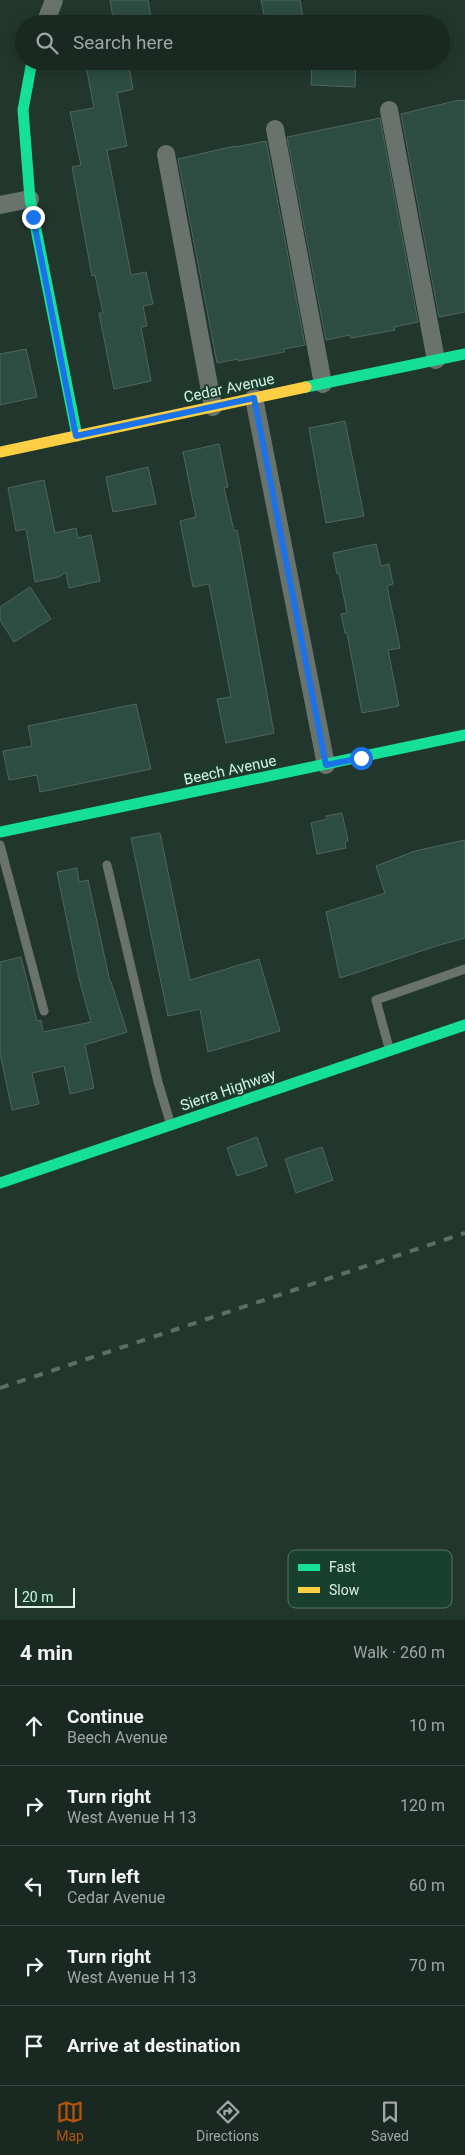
<!DOCTYPE html>
<html lang="en">
<head>
<meta charset="utf-8">
<style>
	body { margin:0; font-family:Roboto,sans-serif; background:#26352f; color:#f1f3f6 }
	.scale { position:absolute; left:15px; bottom:12px; width:60px; box-sizing:border-box; padding-left:5px; border:2px solid #dcf0e5; border-top:0; font-size:14px; line-height:18px; white-space:nowrap; color:#dcf0e5; -webkit-text-stroke:4px #193f2e; paint-order:stroke }
	.stop { position:absolute; width:15px; height:15px; margin:-11px; border:4px solid #1a73e8; border-radius:50%; background:#fff }
	.stop.end { background:#1a73e8; border-color:#fff; box-shadow:0 1px 5px #0008 }
	.list { margin:0; padding:0; list-style:none }
	h2 { display:flex; justify-content:space-between; align-items:center; height:65px; margin:0; padding:0 20px; font-size:21px }
	h2 small { font-size:16px; font-weight:400; color:#9fa6a5 }
	.list li { display:grid; grid-template-columns:32px 1fr auto; gap:15px; align-items:center; box-sizing:border-box; height:80px; padding:0 20px; border-top:1px solid #374540 }
	.list b { display:block; font-size:19px; white-space:nowrap }
	.list p { margin:0; font-size:16px; white-space:nowrap; color:#9fa6a5 }
	.list em { font-size:16px; font-style:normal; color:#9fa6a5 }
	.icon { flex:none; width:28px; height:28px; fill:none; stroke:currentColor; stroke-width:2; stroke-linecap:round; stroke-linejoin:round }
	.map { position:relative; flex:none; width:465px; height:1620px; overflow:hidden }
	.search { position:absolute; background:#192922; box-shadow:0 2px 12px #0003; left:15px; right:15px; top:15px; height:55px; display:flex; align-items:center; gap:12px; box-sizing:border-box; padding:0 18px; border-radius:28px; color:#9fa6a5; font-size:19px }
	.sheet { height:465px; background:#192922 }
	nav { display:flex; justify-content:space-around; align-items:center; box-sizing:border-box; height:70px; border-top:1px solid #374540; background:#192922; font-size:14px; color:#9fa6a5 }
	nav a { display:grid; justify-items:center; gap:2px }
	nav .on { color:#b45309 }
	.map>svg:first-child { display:block }
</style>
</head>
<body>
<div class="map">
<svg width="465" height="1620" viewBox="0 0 465 1620">
	<rect width="100%" height="100%" fill="#21372d"/>
	<g fill="#2d4d42" stroke="#52645b">
		<path d="M 110,0 L 148,0 L 152,24 L 114,24 Z"/>
		<path d="M 261,0 L 300,0 L 304,24 L 266,24 Z"/>
		<path d="M 85,61 L 128,61 L 133,89 L 117,93 L 127,146 L 107,150 L 131,275 L 146,272 L 153,304 L 143,306 L 147,326 L 141,327 L 151,381 L 114,389 L 99,313 L 103,313 L 95,275 L 92,276 L 72,167 L 81,165 L 70,112 L 94,108 Z"/>
		<path d="M 312,61 L 356,61 L 355,87 L 311,85 Z"/>
		<path d="M 459,100 L 460,101 L 465,100 L 465,312 L 439,317 L 401,114 Z"/>
		<path d="M 380,118 L 418,322 L 394,327 L 395,330 L 351,338 L 350,335 L 326,340 L 287,137 Z"/>
		<path d="M 266,141 L 305,345 L 284,349 L 284,352 L 238,361 L 238,359 L 217,363 L 178,159 L 235,146 L 235,147 Z"/>
		<path d="M 26,349 L 37,397 L 0,405 L 0,354 Z"/>
		<path d="M 345,421 L 364,516 L 326,523 L 309,428 Z"/>
		<path d="M 219,444 L 228,487 L 224,488 L 234,531 L 237,530 L 240,545 L 274,733 L 226,743 L 217,699 L 231,697 L 209,584 L 193,587 L 180,521 L 196,517 L 183,452 Z"/>
		<path d="M 148,467 L 156,504 L 113,512 L 106,477 Z"/>
		<path d="M 44,480 L 55,533 L 76,528 L 78,538 L 91,535 L 100,581 L 69,588 L 66,572 L 59,577 L 35,582 L 26,529 L 16,531 L 8,488 Z"/>
		<path d="M 376,544 L 381,566 L 389,564 L 393,584 L 387,586 L 400,648 L 388,650 L 399,706 L 362,713 L 347,633 L 345,633 L 341,614 L 347,613 L 339,573 L 337,574 L 333,553 Z"/>
		<path d="M 30,587 L 51,619 L 14,642 L 0,620 L 0,607 Z"/>
		<path d="M 136,704 L 151,769 L 40,792 L 37,775 L 9,780 L 3,751 L 32,746 L 28,726 Z"/>
		<path d="M 342,813 L 348,841 L 345,842 L 346,848 L 317,854 L 311,823 L 327,819 L 326,816 Z"/>
		<path d="M 160,833 L 190,980 L 259,959 L 280,1031 L 208,1052 L 200,1009 L 168,1016 L 131,838 Z"/>
		<path d="M 465,840 L 465,938 L 436,946 L 340,978 L 326,912 L 385,893 L 376,866 L 415,851 Z"/>
		<path d="M 77,868 L 79,882 L 88,880 L 110,982 L 111,982 L 127,1032 L 85,1045 L 94,1088 L 70,1094 L 64,1066 L 32,1073 L 39,1104 L 12,1110 L 0,1053 L 0,962 L 21,957 L 37,1021 L 41,1020 L 43,1032 L 91,1022 L 79,979 L 57,872 Z"/>
		<path d="M 257,1137 L 267,1166 L 237,1176 L 227,1148 Z"/>
		<path d="M 322,1147 L 333,1180 L 296,1193 L 285,1159 Z"/>
	</g>
	<g fill="none" stroke-linecap="round" stroke-linejoin="round">
		<g stroke="#6a726e" stroke-width="9">
			<path d="M 0,845 L 44,1011"/>
			<path d="M 107,865 L 158,1082 L 170,1122"/>
			<path d="M 389,1048 L 376,1000 L 465,969"/>
		</g>
		<g stroke="#6a726e" stroke-width="18">
			<path d="M 45,24 L 54,0"/>
			<path d="M 389,110 L 436,360"/>
			<path d="M 275,129 L 323,384"/>
			<path d="M 166,154 L 213,407"/>
			<path d="M 0,205 L 30,199"/>
			<path d="M 254,398 L 326,765"/>
		</g>
		<g stroke="#16e098" stroke-width="11">
			<path d="M 32,61 L 23,110 L 30,199 L 77,436"/>
			<path d="M 306,387 L 465,354"/>
			<path d="M 0,832 L 465,735"/>
			<path d="M 0,1183 L 465,1025"/>
		</g>
		<path stroke="#ffcf43" stroke-width="11" d="M 0,452 L 306,387"/>
		<path stroke="#5e6d66" stroke-width="4" stroke-dasharray="9 9" stroke-linecap="butt" d="M 0,1388 L 465,1233"/>
	</g>
	<g fill="none" stroke-linecap="round" stroke-linejoin="round">
		<path stroke="#1a73e8" stroke-width="6" d="M 33,217 L 76,436 L 254,398 L 326,765 L 361,758"/>
	</g>
	<g text-anchor="middle" stroke-width="4" stroke-linejoin="round" paint-order="stroke">
		<g font-size="15" fill="#dcf0e5" stroke="#193f2e">
			<text transform="translate(229 388) rotate(-12)" y="5">Cedar Avenue</text>
			<text transform="translate(230 770) rotate(-12)" y="5">Beech Avenue</text>
			<text transform="translate(228 1090) rotate(-19)" y="5">Sierra Highway</text>
		</g>
	</g>
	<rect x="288" y="1550" width="164" height="58" rx="8" fill="#193f2e" stroke="#547465" stroke-width="1"/>
	<rect x="298" y="1564" width="22" height="7" fill="#16e098"/>
	<rect x="298" y="1587" width="22" height="6" fill="#ffcf43"/>
	<g font-size="14" fill="#dcf0e5">
		<text x="329" y="1572">Fast</text>
		<text x="329" y="1595">Slow</text>
	</g>
</svg>
<div class="scale">20 m</div>
<div class="stop" style="left:361px;top:758px"></div>
<div class="stop end" style="left:33px;top:217px"></div>
<div class="search"><svg class="icon" aria-label="search" viewBox="0 0 24 24"><circle cx="10" cy="10" r="6"/><path d="M15 15l6 6"/></svg>Search here</div>
</div>
<section class="sheet">
<h2>4 min<small>Walk · 260 m</small></h2>
<ul class="list">
<li><svg class="icon" aria-label="ahead" viewBox="0 0 24 24"><path d="M12 20V5M6 11l6-6 6 6"/></svg><div><b>Continue</b><p>Beech Avenue</p></div><em>10 m</em></li>
<li><svg class="icon" aria-label="right" viewBox="0 0 24 24"><path d="M7 20v-9h11M14 6l5 5-5 5"/></svg><div><b>Turn right</b><p>West Avenue H 13</p></div><em>120 m</em></li>
<li><svg class="icon" aria-label="left" viewBox="0 0 24 24"><path d="M17 20v-9H6M10 6l-5 5 5 5"/></svg><div><b>Turn left</b><p>Cedar Avenue</p></div><em>60 m</em></li>
<li><svg class="icon" aria-label="right" viewBox="0 0 24 24"><path d="M7 20v-9h11M14 6l5 5-5 5"/></svg><div><b>Turn right</b><p>West Avenue H 13</p></div><em>70 m</em></li>
<li><svg class="icon" aria-label="arrive" viewBox="0 0 24 24"><path d="M6 21V4h12l-3 4 3 4H6"/></svg><div><b>Arrive at destination</b></div></li>
</ul>
</section>
<nav>
<a class="on"><svg class="icon" aria-label="map" viewBox="0 0 24 24"><path d="M3 6l6-2 6 2 6-2v14l-6 2-6-2-6 2zM9 4v14M15 6v14"/></svg>Map</a>
<a><svg class="icon" aria-label="directions" viewBox="0 0 24 24"><path d="M12 3l9 9-9 9-9-9zM9 14v-3h6M13 9l2 2-2 2"/></svg>Directions</a>
<a><svg class="icon" aria-label="saved" viewBox="0 0 24 24"><path d="M7 4h10v16l-5-4-5 4z"/></svg>Saved</a>
</nav>
</body>
</html>
